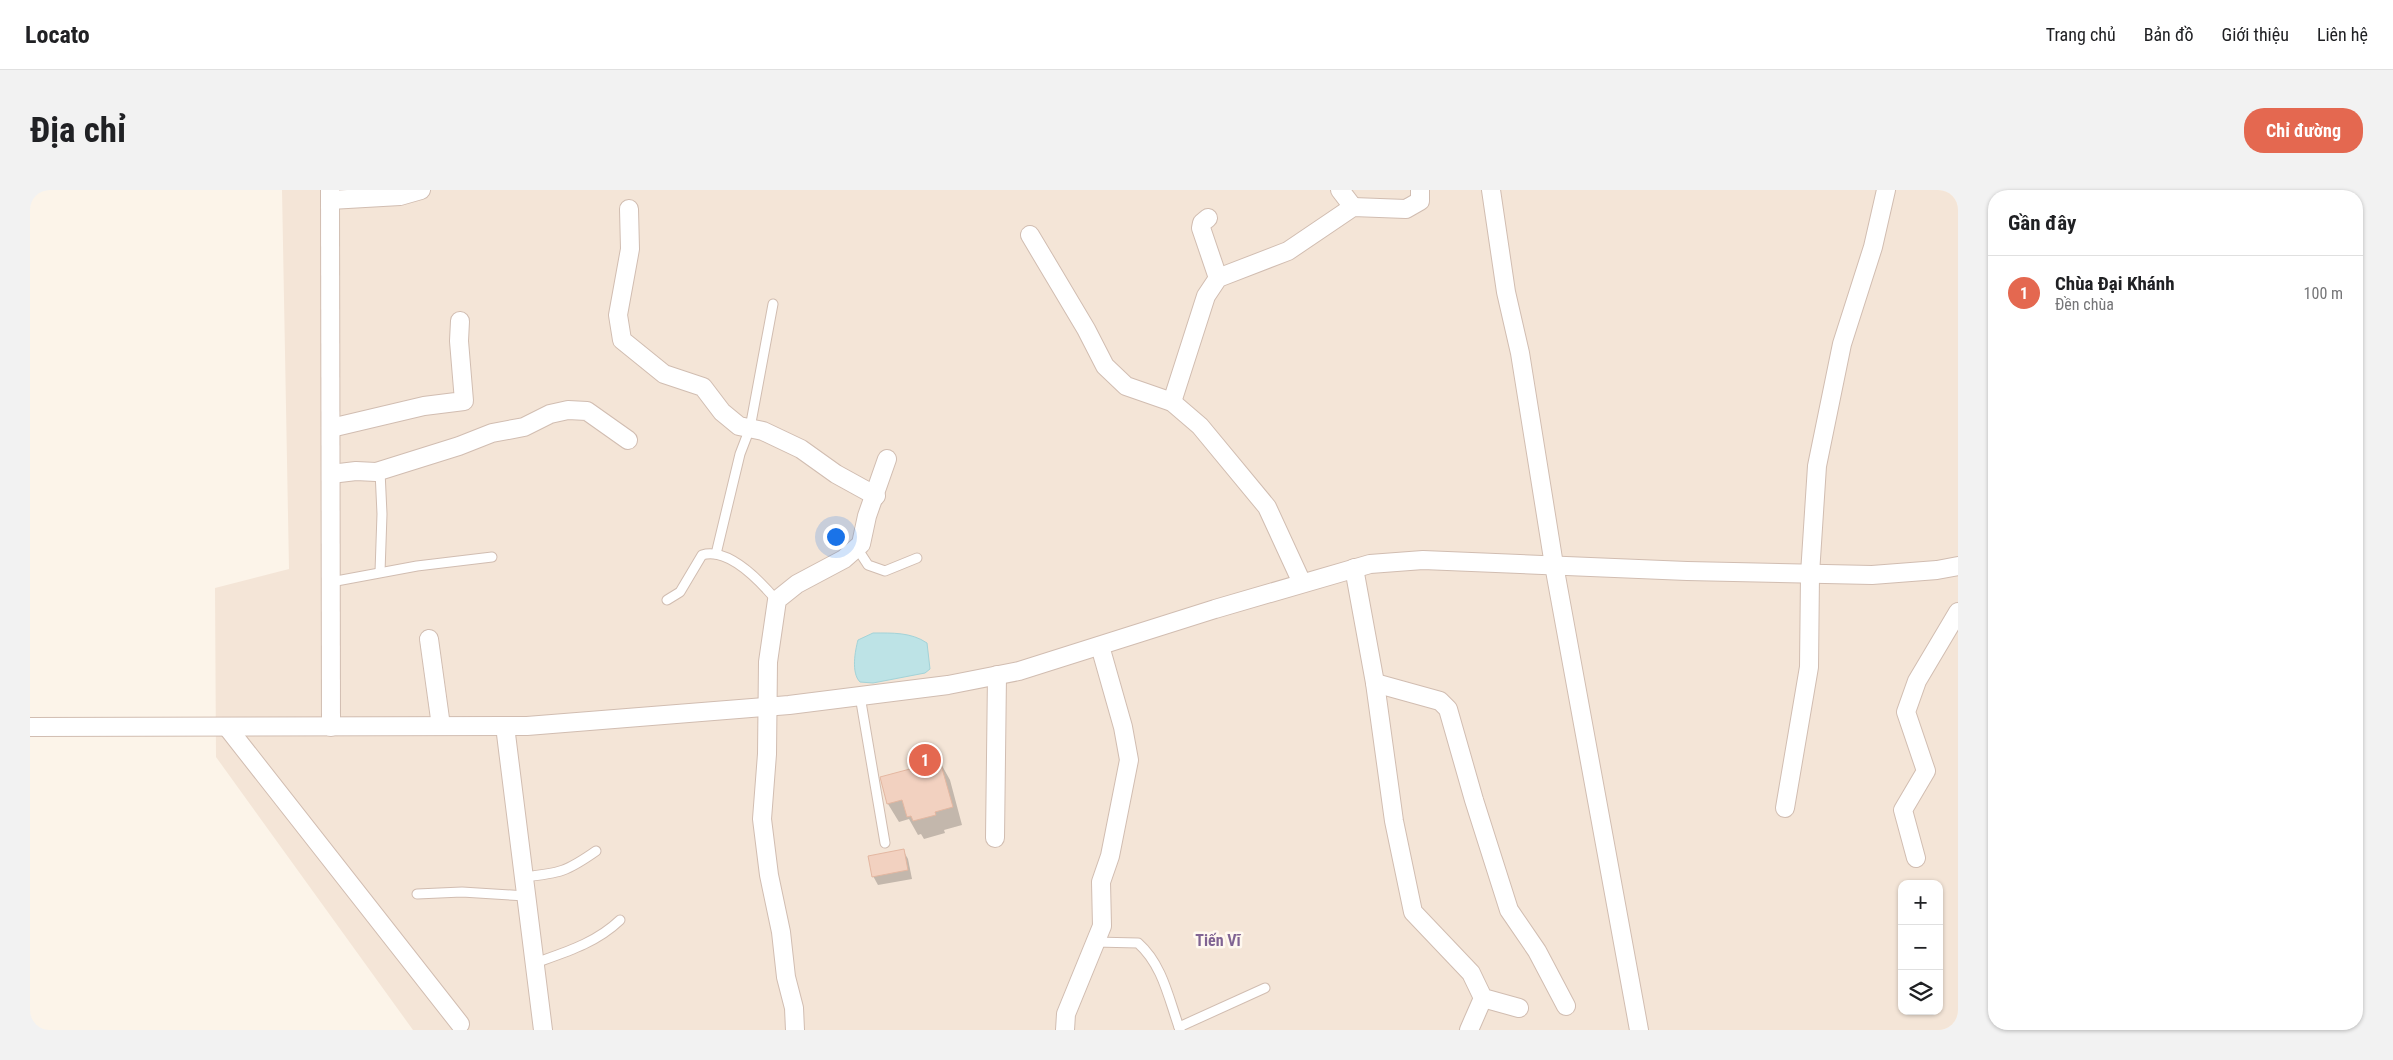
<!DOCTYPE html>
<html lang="vi">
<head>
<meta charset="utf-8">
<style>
	body { margin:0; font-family:"Roboto Condensed",sans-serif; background:#f2f2f2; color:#202124 }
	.controls { position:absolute; right:15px; bottom:15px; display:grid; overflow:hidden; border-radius:10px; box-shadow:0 1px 4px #0004 }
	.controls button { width:45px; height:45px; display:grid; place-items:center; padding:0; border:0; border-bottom:1px solid #e0e0e0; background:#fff; color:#202124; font:25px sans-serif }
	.you { position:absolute; left:805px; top:346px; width:18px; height:18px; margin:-12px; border:4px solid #fff; border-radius:50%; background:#1a73e8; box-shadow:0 0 0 8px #1a73e833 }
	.badge { display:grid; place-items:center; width:32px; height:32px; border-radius:50%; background:#e46850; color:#fff; font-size:16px; font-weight:700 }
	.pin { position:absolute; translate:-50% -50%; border:2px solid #fff; box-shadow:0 1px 5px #0006 }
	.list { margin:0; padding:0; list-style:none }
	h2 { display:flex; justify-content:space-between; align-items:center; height:65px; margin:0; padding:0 20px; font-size:21px }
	h2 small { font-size:16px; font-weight:400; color:#757577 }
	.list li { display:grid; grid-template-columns:32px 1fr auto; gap:15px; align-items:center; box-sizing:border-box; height:75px; padding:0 20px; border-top:1px solid #e0e0e0 }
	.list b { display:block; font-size:19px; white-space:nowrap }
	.list p { margin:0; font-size:16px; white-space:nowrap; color:#757577 }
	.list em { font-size:16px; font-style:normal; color:#757577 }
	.icon { flex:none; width:28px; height:28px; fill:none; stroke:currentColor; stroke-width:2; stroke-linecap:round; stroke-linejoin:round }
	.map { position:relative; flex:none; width:1928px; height:840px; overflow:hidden; border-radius:20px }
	header { display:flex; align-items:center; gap:30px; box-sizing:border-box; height:70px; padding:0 25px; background:#fff; border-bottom:1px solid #e0e0e0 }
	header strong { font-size:24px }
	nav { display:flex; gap:28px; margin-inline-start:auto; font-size:18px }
	.intro { display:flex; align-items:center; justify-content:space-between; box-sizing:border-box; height:120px; padding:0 30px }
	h1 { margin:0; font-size:35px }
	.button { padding:12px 22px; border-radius:20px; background:#e46850; color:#fff; font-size:18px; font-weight:700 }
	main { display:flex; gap:30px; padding:0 30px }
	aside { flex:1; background:#fff; border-radius:20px; box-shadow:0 1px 4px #0004 }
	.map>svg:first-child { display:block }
</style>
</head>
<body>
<header>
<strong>Locato</strong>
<nav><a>Trang chủ</a><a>Bản đồ</a><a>Giới thiệu</a><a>Liên hệ</a></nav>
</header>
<div class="intro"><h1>Địa chỉ</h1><a class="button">Chỉ đường</a></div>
<main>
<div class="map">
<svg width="1928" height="840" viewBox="0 0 1928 840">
	<rect width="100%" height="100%" fill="#fcf4e9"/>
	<path fill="#f4e5d7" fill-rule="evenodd" d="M 252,0 L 1928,0 L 1928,840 L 383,840 L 186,567 L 185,398 L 259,379 ZM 1872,694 L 1909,694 L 1909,821 L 1872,821 Z"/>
	<path fill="#bde3e6" stroke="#a3d3d8" d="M 843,443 C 862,443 881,442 897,453 L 900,479 L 895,483 L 843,493 L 830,492 C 821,483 825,461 828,450 Z"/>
	<g fill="#0003">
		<path d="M 910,572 L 920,590 L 932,635 L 914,640 L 915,643 L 894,649 L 891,644 L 888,645 L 879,629 L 869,632 L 858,614 L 851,588 Z"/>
		<path d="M 873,660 L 878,669 L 882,689 L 848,695 L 843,686 Z"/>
	</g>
	<g fill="#f2d1c0" stroke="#e4b7a1">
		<path d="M 910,571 L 923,617 L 905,622 L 906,625 L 883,631 L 881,626 L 877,627 L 872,610 L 857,614 L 850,587 Z"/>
		<path d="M 874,659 L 878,680 L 842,687 L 838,666 Z"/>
	</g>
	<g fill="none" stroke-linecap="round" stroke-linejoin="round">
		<defs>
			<g id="lane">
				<path d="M 350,281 L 352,324 L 350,382"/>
				<path d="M 827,358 L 838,375 L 855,381 L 887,368"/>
				<path d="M 686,364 L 710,264 L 720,238 L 743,114"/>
				<path d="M 301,392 L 387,376 L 462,367"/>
				<path d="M 637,410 L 650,402 L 672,365 C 699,357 731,392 747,411"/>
				<path d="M 830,506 L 855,653"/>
				<path d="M 494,687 C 530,683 536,682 566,661"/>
				<path d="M 387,704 L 432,702 L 496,706"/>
				<path d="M 1065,752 L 1108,753 C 1133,775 1139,810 1150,840"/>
				<path d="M 505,773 C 536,762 566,753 590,730"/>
				<path d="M 1149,837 L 1235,798"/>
			</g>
			<g id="street">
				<path d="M 300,0 L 301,537"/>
				<path d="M 1310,0 L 1323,17"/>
				<path d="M 1461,0 L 1476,102 L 1490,163 L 1524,375 L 1609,840"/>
				<path d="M 300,10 L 370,6 L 391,0"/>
				<path d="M 599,19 L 600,59 L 588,125 L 592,150 L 634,184 L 673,197 L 692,222 L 709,236 L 733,241 L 771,259 L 806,284 L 846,306"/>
				<path d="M 1178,28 L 1172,33 L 1171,38 L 1188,88"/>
				<path d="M 1000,45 L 1056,139 L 1075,176 L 1096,196 L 1142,212 L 1170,236 L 1237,317 L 1272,393"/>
				<path d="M 1142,212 L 1176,106 L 1188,88 L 1258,61 L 1323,17 L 1376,19 L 1390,11 L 1390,0"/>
				<path d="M 301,238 L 394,216 L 434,211 L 429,151 L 430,131"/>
				<path d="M 301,284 L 326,281 L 346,282 L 429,256 L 462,243 L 494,237 L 520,224 L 538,220 L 557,221 L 598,250"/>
				<path d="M 1324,378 L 1345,493 L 1364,631 L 1383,722 L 1441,783 L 1453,808 L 1489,818"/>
				<path d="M 399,449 L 411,536"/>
				<path d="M 1345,493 L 1410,511 L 1418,519 L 1444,610 L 1479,720 L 1507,761 L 1536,816"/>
				<path d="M 475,536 L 513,840"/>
				<path d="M 0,537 L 497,536 L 759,515 L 918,495 L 989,481 L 1185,419 L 1340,374 L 1393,370 L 1657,381 L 1842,385 L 1907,380 L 1928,376"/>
				<path d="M 197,537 L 430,834"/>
				<path d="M 1755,618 L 1779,477 L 1780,384 L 1787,276 L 1812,154 L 1843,57 L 1856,0"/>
				<path d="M 965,648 L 967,485"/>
				<path d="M 1886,668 L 1873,620 L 1896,581 L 1876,522 L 1887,491 L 1928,422"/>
				<path d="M 765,840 L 764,818 L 756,787 L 751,742 L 739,685 L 732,629 L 737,564 L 738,472 L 747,410 L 767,394 L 814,369 L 831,354 L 837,326 L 857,269"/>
				<path d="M 1035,840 L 1036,824 L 1072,736 L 1071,692 L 1080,666 L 1099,570 L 1093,537 L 1070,456"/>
				<path d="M 1439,840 L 1453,808"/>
			</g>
		</defs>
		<use href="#lane" stroke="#d1bdb1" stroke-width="11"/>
		<use href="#street" stroke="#d1bdb1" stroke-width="20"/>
		<use href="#lane" stroke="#fff" stroke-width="9"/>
		<use href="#street" stroke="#fff" stroke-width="18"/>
	</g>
	<g text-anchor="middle" stroke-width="5" stroke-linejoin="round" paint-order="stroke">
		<g font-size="16" font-weight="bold" fill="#806493" stroke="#fff8ef">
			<text x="1188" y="756">Tiến Vĩ</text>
		</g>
	</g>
</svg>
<div class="controls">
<button>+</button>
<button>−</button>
<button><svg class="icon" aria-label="layers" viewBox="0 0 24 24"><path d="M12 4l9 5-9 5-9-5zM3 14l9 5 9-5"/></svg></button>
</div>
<div class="you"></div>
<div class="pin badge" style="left:895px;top:570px">1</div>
</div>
<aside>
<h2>Gần đây<small></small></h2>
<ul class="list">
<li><span class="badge">1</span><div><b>Chùa Đại Khánh</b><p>Đền chùa</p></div><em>100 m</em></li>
</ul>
</aside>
</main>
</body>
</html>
